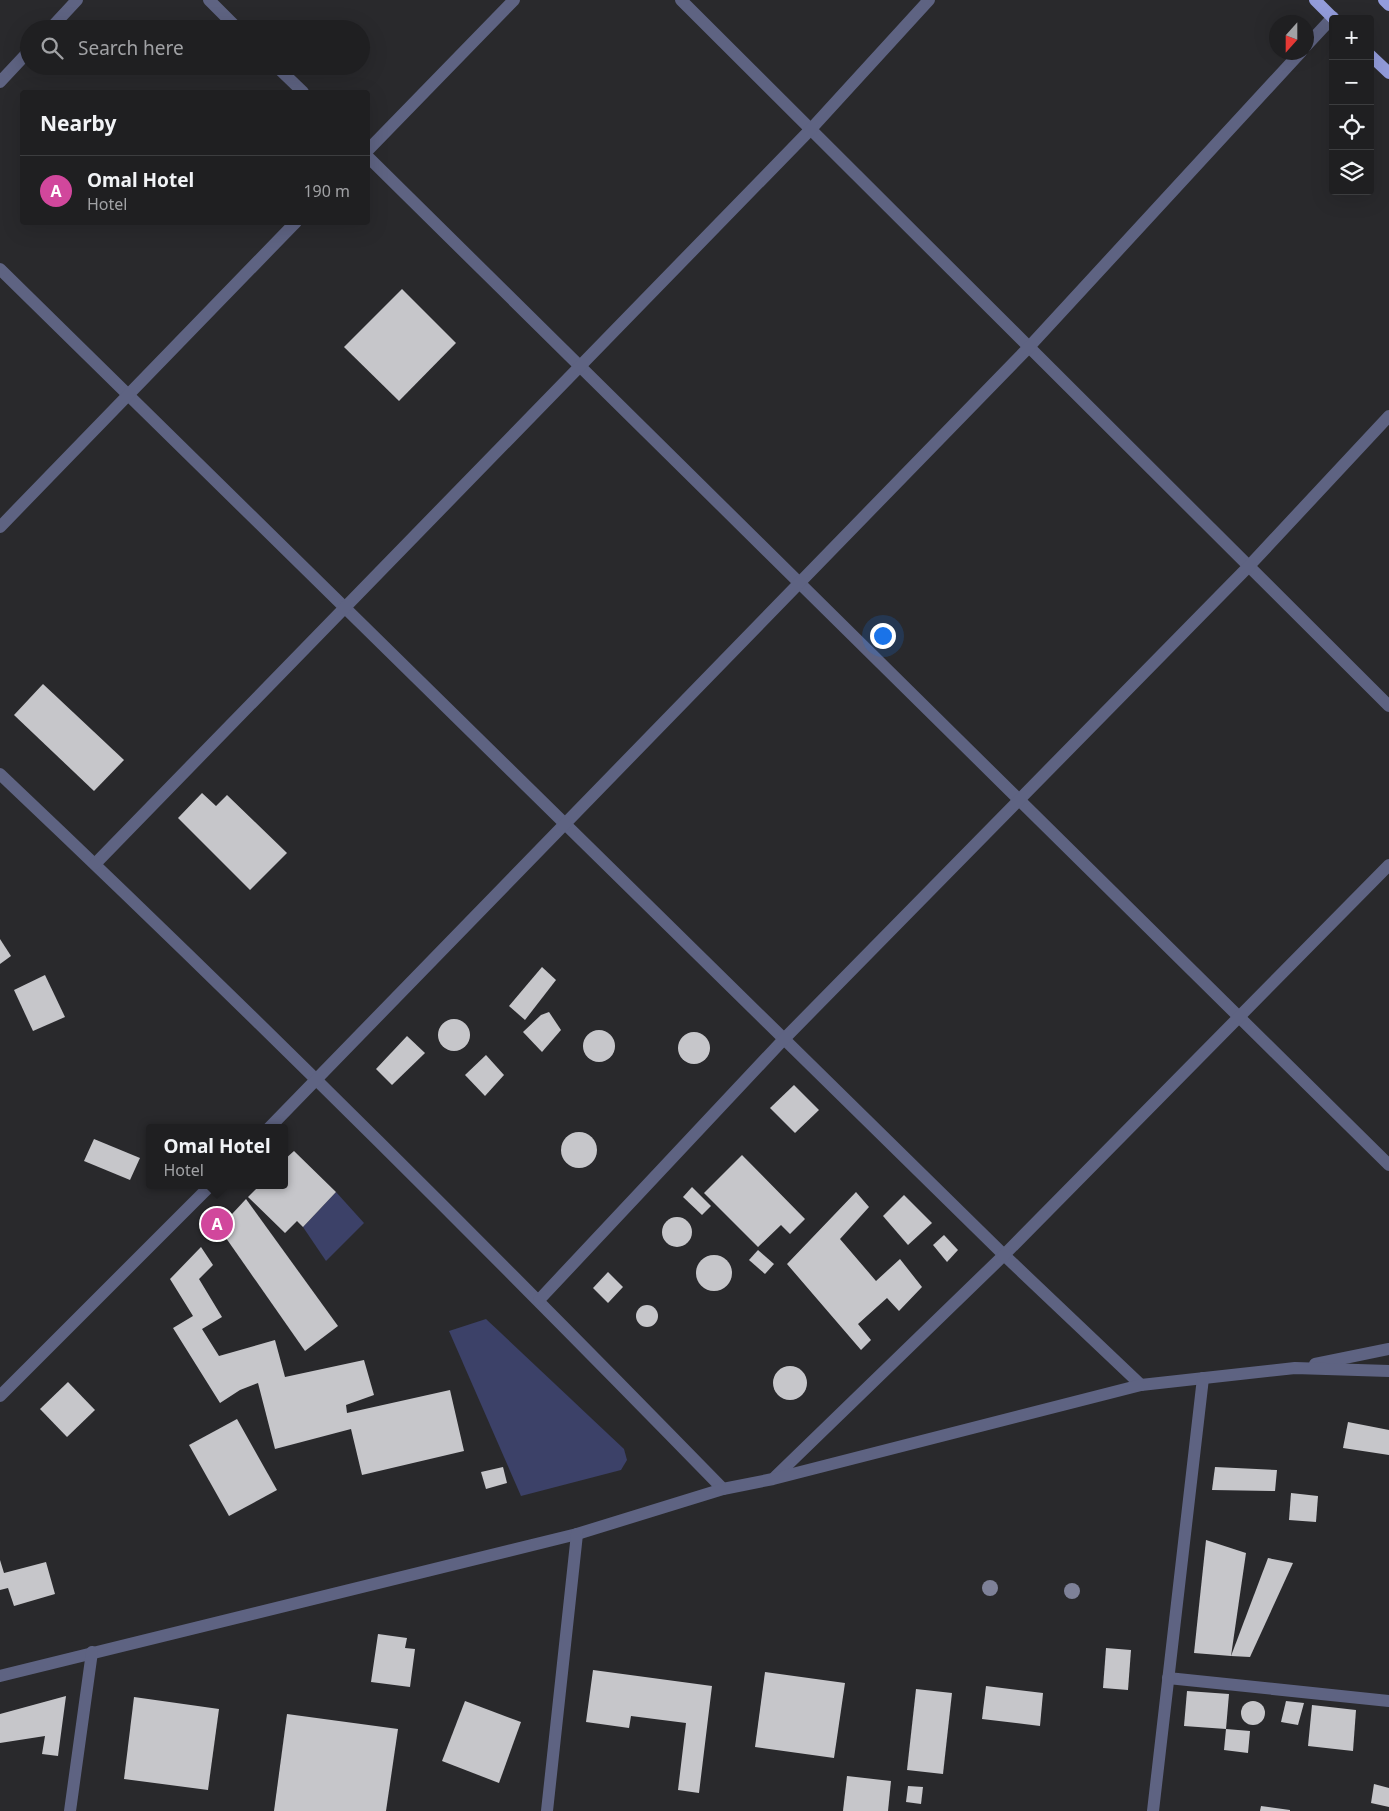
<!DOCTYPE html>
<html lang="en">
<head>
<meta charset="utf-8">
<style>
	body { margin:0; font-family:"Noto Sans",sans-serif; background:#27272a; color:#f1f3f6 }
	.controls { position:absolute; right:15px; top:15px; display:grid; overflow:hidden; border-radius:5px; box-shadow:0 5px 20px #0002 }
	.controls button { width:45px; height:45px; display:grid; place-items:center; padding:0; border:0; border-bottom:1px solid #3c3d3f; background:#1f1f21; color:#f1f3f6; font:25px sans-serif }
	.compass { position:absolute; left:1269px; top:15px; width:45px; height:45px; border-radius:50%; background:#1f1f21; box-shadow:0 5px 20px #0002; rotate:201deg }
	.you { position:absolute; left:882px; top:635px; width:18px; height:18px; margin:-12px; border:4px solid #fff; border-radius:50%; background:#1a73e8; box-shadow:0 0 0 8px #1a73e833 }
	.badge { display:grid; place-items:center; width:32px; height:32px; border-radius:50%; background:#d1b736; color:#fff; font-size:16px; font-weight:700 }
	.pin { position:absolute; translate:-50% -50%; border:2px solid #fff; box-shadow:0 1px 5px #0006 }
	.popup { position:absolute; left:146px; top:1124px; width:142px; height:65px; box-sizing:border-box; display:grid; place-content:center; border-radius:5px; background:#1f1f21; filter:drop-shadow(0 1px 4px #0005); font-size:16px; white-space:nowrap; color:#a1a2a5 }
	.popup b { font-size:19px; color:#f1f3f6 }
	.popup::after { content:''; position:absolute; left:50%; top:100%; margin-left:-10px; border:10px solid transparent; border-top-color:#1f1f21 }
	.list { margin:0; padding:0; list-style:none }
	h2 { display:flex; justify-content:space-between; align-items:center; height:65px; margin:0; padding:0 20px; font-size:21px }
	h2 small { font-size:16px; font-weight:400; color:#a1a2a5 }
	.list li { display:grid; grid-template-columns:32px 1fr auto; gap:15px; align-items:center; box-sizing:border-box; height:70px; padding:0 20px; border-top:1px solid #3c3d3f }
	.list b { display:block; font-size:19px; white-space:nowrap }
	.list p { margin:0; font-size:16px; white-space:nowrap; color:#a1a2a5 }
	.list em { font-size:16px; font-style:normal; color:#a1a2a5 }
	.icon { flex:none; width:28px; height:28px; fill:none; stroke:currentColor; stroke-width:2; stroke-linecap:round; stroke-linejoin:round }
	.map { position:relative; flex:none; width:1389px; height:1811px; overflow:hidden }
	.search { position:absolute; background:#1f1f21; box-shadow:0 5px 20px #0002; left:20px; top:20px; width:350px; height:55px; display:flex; align-items:center; gap:12px; box-sizing:border-box; padding:0 18px; border-radius:28px; color:#a1a2a5; font-size:19px }
	.panel { position:absolute; background:#1f1f21; box-shadow:0 5px 20px #0002; left:20px; top:90px; width:350px; height:135px; border-radius:5px }
	.map>svg:first-child { display:block }
</style>
</head>
<body>
<div class="map">
<svg width="1389" height="1811" viewBox="0 0 1389 1811">
	<rect width="100%" height="100%" fill="#29292c"/>
	<g fill="#3c4168">
		<path d="M 336,1192 L 364,1223 L 326,1261 L 303,1227 Z"/>
		<path d="M 486,1319 L 624,1449 L 627,1460 L 621,1470 L 521,1496 L 449,1331 Z"/>
	</g>
	<g fill="#c6c6ca">
		<path d="M 402,289 L 456,343 L 399,401 L 344,347 Z"/>
		<path d="M 43,684 L 124,760 L 94,791 L 14,715 Z"/>
		<path d="M 202,793 L 216,806 L 227,795 L 287,853 L 250,890 L 178,818 Z"/>
		<path d="M 0,939 L 11,956 L 0,964 Z"/>
		<path d="M 542,967 L 556,980 L 525,1020 L 509,1006 Z"/>
		<path d="M 45,975 L 65,1017 L 33,1031 L 14,990 Z"/>
		<path d="M 549,1012 L 561,1030 L 542,1052 L 523,1032 L 541,1015 Z"/>
		<circle cx="454" cy="1035" r="16"/>
		<circle cx="599" cy="1046" r="16"/>
		<circle cx="694" cy="1048" r="16"/>
		<path d="M 407,1036 L 425,1053 L 392,1085 L 376,1069 Z"/>
		<path d="M 486,1055 L 504,1075 L 485,1096 L 465,1075 Z"/>
		<path d="M 794,1085 L 819,1110 L 795,1133 L 770,1108 Z"/>
		<circle cx="579" cy="1150" r="18"/>
		<path d="M 94,1139 L 140,1158 L 130,1180 L 84,1161 Z"/>
		<path d="M 294,1151 L 336,1192 L 303,1227 L 297,1221 L 285,1233 L 248,1197 L 260,1185 L 284,1185 L 284,1160 Z"/>
		<path d="M 742,1155 L 805,1219 L 790,1234 L 781,1225 L 758,1247 L 704,1193 Z"/>
		<path d="M 692,1187 L 711,1206 L 702,1215 L 683,1197 Z"/>
		<path d="M 856,1192 L 869,1207 L 840,1239 L 876,1281 L 900,1259 L 922,1287 L 899,1311 L 887,1298 L 858,1324 L 871,1340 L 861,1350 L 787,1264 Z"/>
		<path d="M 904,1195 L 932,1223 L 908,1245 L 883,1216 Z"/>
		<path d="M 246,1199 L 338,1326 L 305,1351 L 219,1228 Z"/>
		<circle cx="677" cy="1232" r="15"/>
		<path d="M 944,1235 L 958,1250 L 947,1262 L 933,1245 Z"/>
		<path d="M 201,1247 L 213,1265 L 199,1279 L 222,1317 L 202,1329 L 219,1356 L 275,1340 L 285,1377 L 364,1360 L 374,1395 L 346,1405 L 347,1413 L 450,1390 L 464,1451 L 362,1475 L 351,1429 L 275,1449 L 258,1383 L 240,1390 L 220,1403 L 173,1328 L 193,1316 L 170,1279 Z"/>
		<path d="M 758,1250 L 774,1264 L 765,1274 L 749,1260 Z"/>
		<circle cx="714" cy="1273" r="18"/>
		<path d="M 608,1272 L 623,1287 L 608,1303 L 593,1288 Z"/>
		<circle cx="647" cy="1316" r="11"/>
		<circle cx="790" cy="1383" r="17"/>
		<path d="M 68,1382 L 95,1410 L 67,1437 L 40,1409 Z"/>
		<path d="M 237,1419 L 277,1490 L 229,1516 L 189,1445 Z"/>
		<path d="M 1348,1422 L 1389,1430 L 1389,1455 L 1343,1448 Z"/>
		<path d="M 503,1467 L 507,1483 L 486,1489 L 481,1472 Z"/>
		<path d="M 1215,1467 L 1277,1470 L 1275,1491 L 1212,1490 Z"/>
		<path d="M 1291,1493 L 1318,1496 L 1316,1522 L 1289,1520 Z"/>
		<path d="M 1206,1540 L 1246,1553 L 1231,1656 L 1194,1653 Z"/>
		<path d="M 1268,1558 L 1293,1563 L 1250,1657 L 1231,1656 Z"/>
		<path d="M 0,1560 L 4,1573 L 46,1562 L 55,1594 L 14,1606 L 8,1588 L 0,1590 Z"/>
		<path d="M 378,1634 L 407,1638 L 405,1648 L 415,1649 L 410,1687 L 371,1682 Z"/>
		<path d="M 1106,1648 L 1131,1650 L 1128,1690 L 1103,1688 Z"/>
		<path d="M 593,1670 L 712,1686 L 699,1793 L 678,1790 L 686,1723 L 631,1716 L 629,1728 L 586,1722 Z"/>
		<path d="M 765,1672 L 845,1683 L 834,1758 L 755,1747 Z"/>
		<path d="M 986,1686 L 1043,1693 L 1040,1726 L 982,1719 Z"/>
		<path d="M 916,1689 L 952,1693 L 943,1774 L 907,1770 Z"/>
		<path d="M 1187,1691 L 1229,1694 L 1226,1729 L 1184,1726 Z"/>
		<path d="M 66,1696 L 58,1756 L 42,1754 L 45,1736 L 0,1743 L 0,1714 Z"/>
		<path d="M 134,1697 L 219,1709 L 208,1790 L 124,1779 Z"/>
		<path d="M 465,1701 L 521,1722 L 499,1783 L 442,1761 Z"/>
		<path d="M 1286,1701 L 1304,1703 L 1298,1725 L 1281,1722 Z"/>
		<circle cx="1253" cy="1713" r="12"/>
		<path d="M 1312,1705 L 1356,1710 L 1353,1751 L 1308,1746 Z"/>
		<path d="M 287,1714 L 398,1729 L 386,1811 L 274,1811 Z"/>
		<path d="M 1226,1729 L 1250,1731 L 1248,1753 L 1224,1750 Z"/>
		<path d="M 847,1776 L 891,1781 L 888,1811 L 843,1811 Z"/>
		<path d="M 1374,1784 L 1389,1788 L 1389,1807 L 1371,1803 Z"/>
		<path d="M 908,1786 L 923,1787 L 921,1804 L 906,1802 Z"/>
		<path d="M 1261,1806 L 1290,1810 L 1290,1811 L 1260,1811 Z"/>
	</g>
	<g fill="none" stroke-linecap="round" stroke-linejoin="round">
		<g stroke="#5e6382" stroke-width="12">
			<path d="M 209,0 L 238,29"/>
			<path d="M 681,0 L 1389,706"/>
			<path d="M 50,29 L 77,0"/>
			<path d="M 1306,46 L 1333,17"/>
			<path d="M 276,66 L 303,92"/>
			<path d="M 0,82 L 29,51"/>
			<path d="M 368,150 L 514,0"/>
			<path d="M 368,157 L 1389,1165"/>
			<path d="M 0,269 L 1004,1255 L 1141,1385"/>
			<path d="M 0,527 L 296,222"/>
			<path d="M 0,774 C 246,1007 486,1246 723,1489"/>
			<path d="M 95,864 L 811,129 L 929,0"/>
			<path d="M 269,1128 L 1029,347 L 1301,52"/>
			<path d="M 539,1300 L 784,1039 L 1249,566 L 1389,416"/>
			<path d="M 1315,1364 L 1389,1349"/>
			<path d="M 0,1396 L 211,1185"/>
			<path d="M 775,1477 L 1004,1255 L 1389,865"/>
			<path d="M 0,1676 L 577,1534 L 723,1489 L 773,1479 L 1141,1385 L 1295,1368 L 1389,1371"/>
			<path d="M 1168,1678 L 1389,1701"/>
			<path d="M 70,1811 L 92,1652"/>
			<path d="M 547,1811 L 577,1534"/>
			<path d="M 1153,1811 L 1203,1378"/>
		</g>
		<g stroke="#939cdb" stroke-width="12">
			<path d="M 1315,0 L 1334,19"/>
			<path d="M 1384,0 L 1389,5"/>
			<path d="M 1370,55 L 1389,73"/>
		</g>
	</g>
	<g fill="#7e8198">
		<circle cx="990" cy="1588" r="8"/>
		<circle cx="1072" cy="1591" r="8"/>
	</g>
</svg>
<div class="controls">
<button>+</button>
<button>−</button>
<button><svg class="icon" aria-label="locate" viewBox="0 0 24 24"><circle cx="12" cy="12" r="6"/><path d="M12 2v4M12 18v4M2 12h4M18 12h4"/></svg></button>
<button><svg class="icon" aria-label="layers" viewBox="0 0 24 24"><path d="M12 4l9 5-9 5-9-5zM3 14l9 5 9-5"/></svg></button>
</div>
<svg class="compass" viewBox="-18 -18 36 36"><path d="M0-13l5 13h-10z" fill="#e53935"/><path d="M0 13l5-13h-10z" fill="#a1a2a5"/></svg>
<div class="you"></div>
<div class="pin badge" style="left:217px;top:1224px;background:#d1479c">A</div>
<div class="popup"><b>Omal Hotel</b>Hotel</div>
<div class="search"><svg class="icon" aria-label="search" viewBox="0 0 24 24"><circle cx="10" cy="10" r="6"/><path d="M15 15l6 6"/></svg>Search here</div>
<section class="panel">
<h2>Nearby<small></small></h2>
<ul class="list">
<li><span class="badge" style="background:#d1479c">A</span><div><b>Omal Hotel</b><p>Hotel</p></div><em>190 m</em></li>
</ul>
</section>
</div>
</body>
</html>
